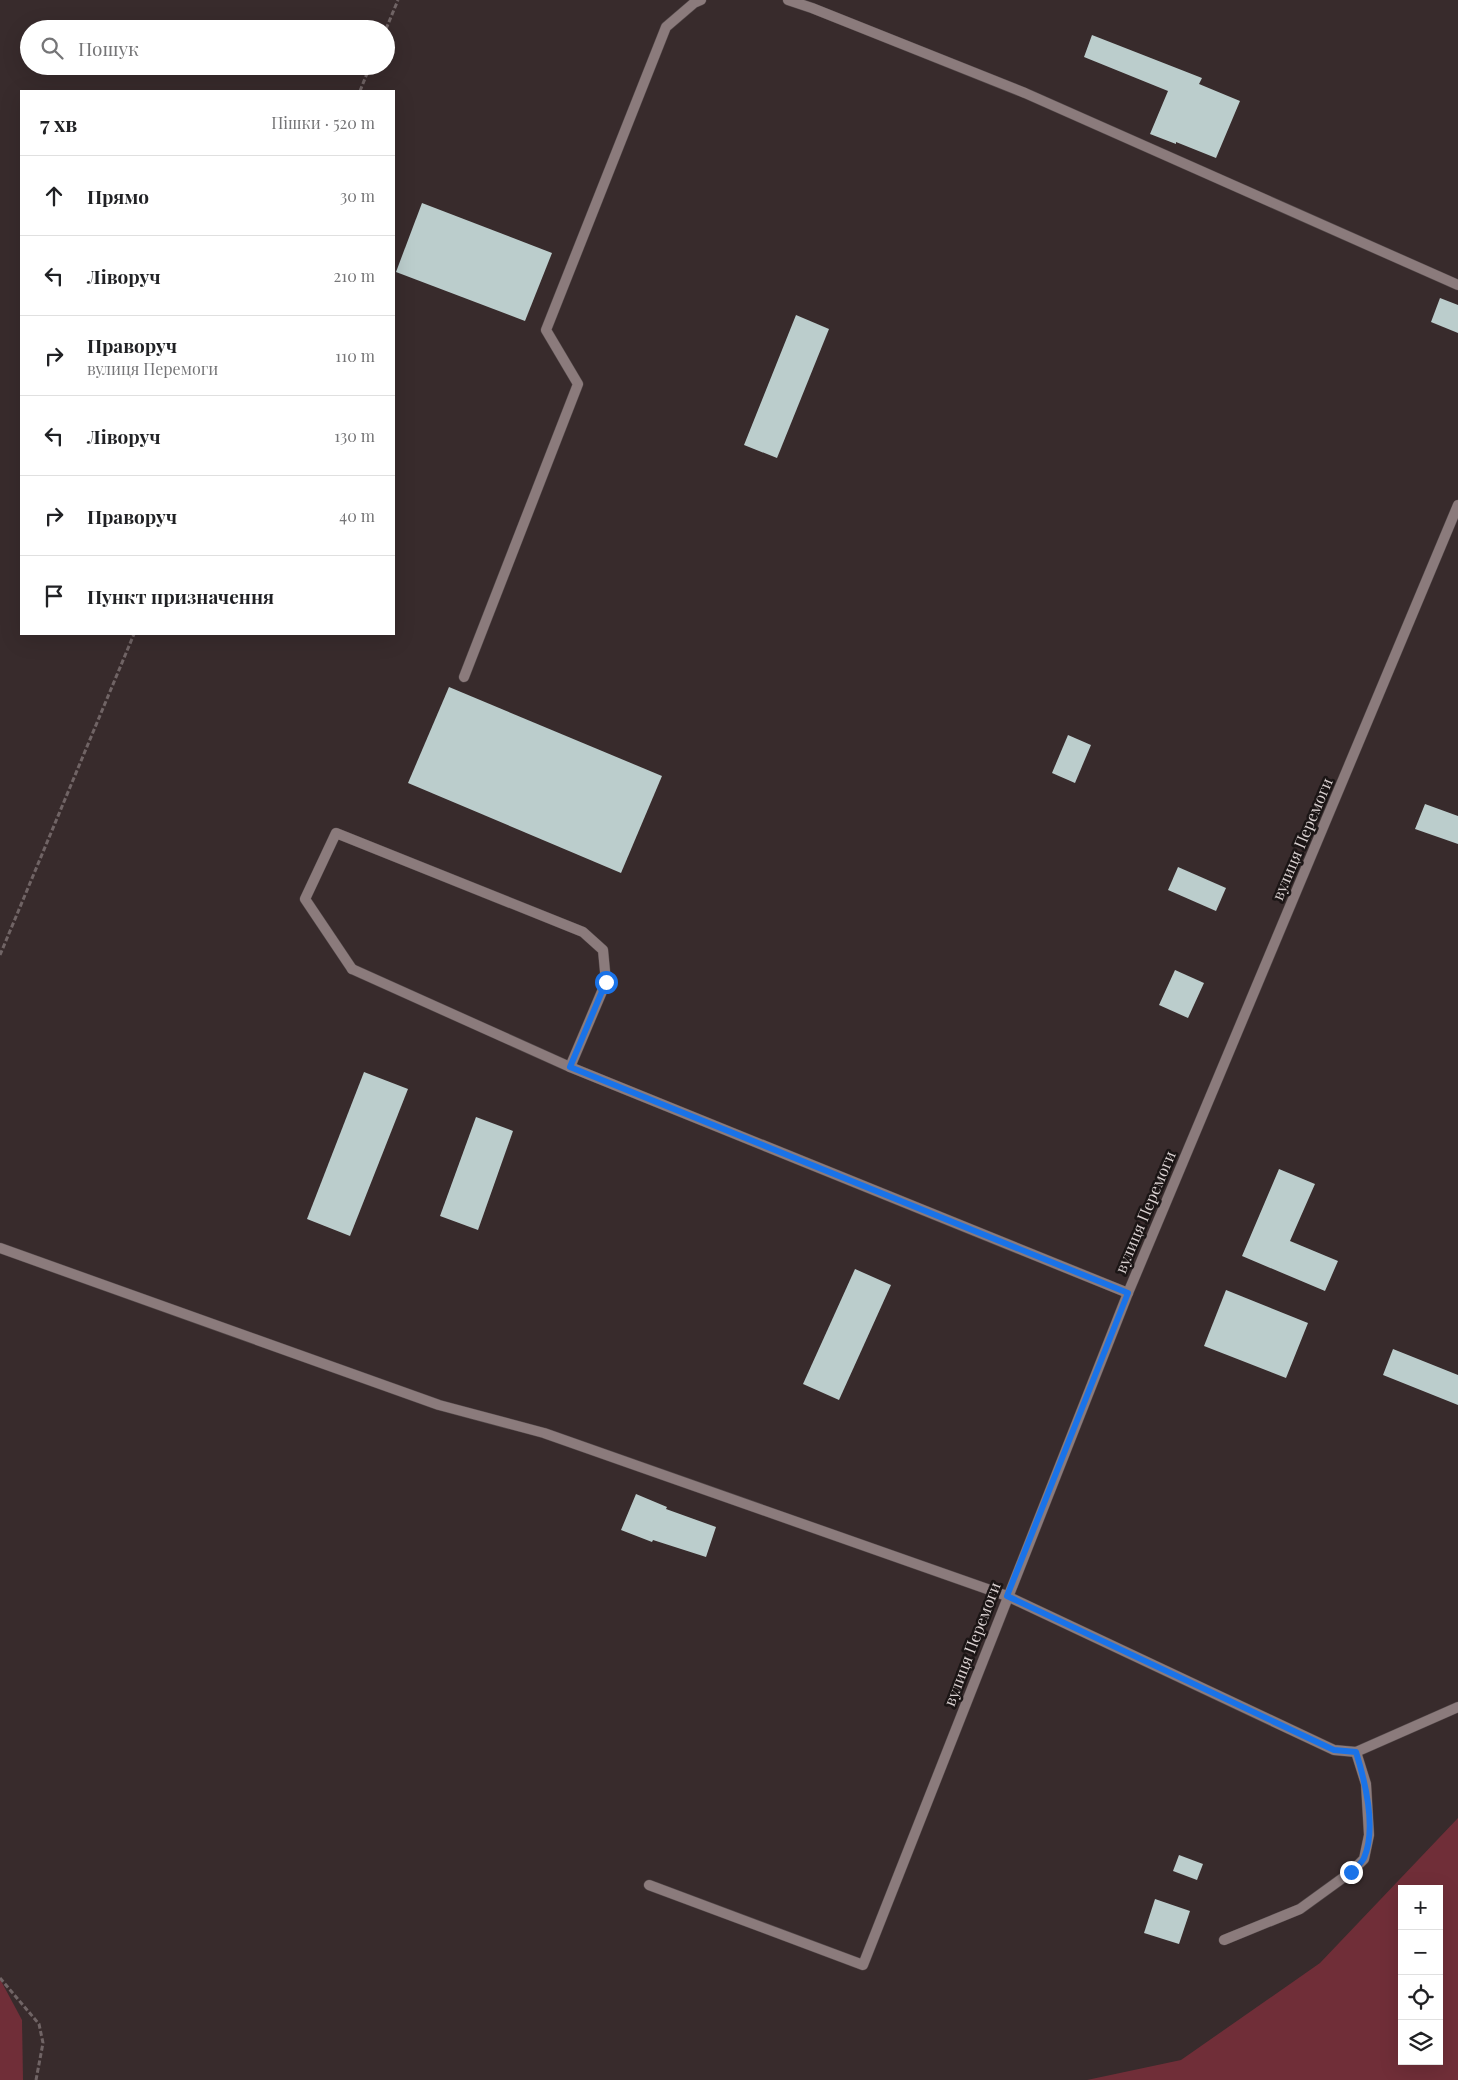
<!DOCTYPE html>
<html lang="uk">
<head>
<meta charset="utf-8">
<style>
	body { margin:0; font-family:"Playfair Display",serif; background:#f6f6f6; color:#202124 }
	.controls { position:absolute; right:15px; bottom:15px; display:grid; overflow:hidden; border-radius:0px; box-shadow:0 5px 20px #0002 }
	.controls button { width:45px; height:45px; display:grid; place-items:center; padding:0; border:0; border-bottom:1px solid #e0e0e0; background:#fff; color:#202124; font:25px sans-serif }
	.stop { position:absolute; width:15px; height:15px; margin:-11px; border:4px solid #1a73e8; border-radius:50%; background:#fff }
	.stop.end { background:#1a73e8; border-color:#fff; box-shadow:0 1px 5px #0008 }
	.list { margin:0; padding:0; list-style:none }
	h2 { display:flex; justify-content:space-between; align-items:center; height:65px; margin:0; padding:0 20px; font-size:21px }
	h2 small { font-size:16px; font-weight:400; color:#757577 }
	.list li { display:grid; grid-template-columns:32px 1fr auto; gap:15px; align-items:center; box-sizing:border-box; height:80px; padding:0 20px; border-top:1px solid #e0e0e0 }
	.list b { display:block; font-size:19px; white-space:nowrap }
	.list p { margin:0; font-size:16px; white-space:nowrap; color:#757577 }
	.list em { font-size:16px; font-style:normal; color:#757577 }
	.icon { flex:none; width:28px; height:28px; fill:none; stroke:currentColor; stroke-width:2; stroke-linecap:round; stroke-linejoin:round }
	.map { position:relative; flex:none; width:1458px; height:2080px; overflow:hidden }
	.search { position:absolute; background:#fff; box-shadow:0 5px 20px #0002; left:20px; top:20px; width:375px; height:55px; display:flex; align-items:center; gap:12px; box-sizing:border-box; padding:0 18px; border-radius:28px; color:#757577; font-size:19px }
	.panel { position:absolute; background:#fff; box-shadow:0 5px 20px #0002; left:20px; top:90px; width:375px; height:545px; border-radius:0px }
	.map>svg:first-child { display:block }
</style>
</head>
<body>
<div class="map">
<svg width="1458" height="2080" viewBox="0 0 1458 2080">
	<rect width="100%" height="100%" fill="#382b2c"/>
	<g fill="#702e38" fill-rule="evenodd">
		<path d="M 1458,1818 L 1458,2080 L 1087,2080 L 1181,2060 L 1320,1963 ZM 1402,1889 L 1439,1889 L 1439,2061 L 1402,2061 Z"/>
		<path d="M 0,1979 L 22,2020 L 23,2080 L 0,2080 Z"/>
	</g>
	<g fill="#bbcdcc">
		<path d="M 1092,35 L 1202,78 L 1199,84 L 1240,101 L 1216,158 L 1176,142 L 1176,144 L 1150,134 L 1168,91 L 1084,57 Z"/>
		<path d="M 422,203 L 552,253 L 525,321 L 396,272 Z"/>
		<path d="M 1440,298 L 1458,305 L 1458,333 L 1431,322 Z"/>
		<path d="M 796,315 L 829,329 L 777,458 L 744,445 Z"/>
		<path d="M 449,687 L 662,776 L 621,873 L 408,783 Z"/>
		<path d="M 1068,735 L 1091,745 L 1075,783 L 1052,773 Z"/>
		<path d="M 1425,804 L 1458,816 L 1458,844 L 1415,829 Z"/>
		<path d="M 1178,867 L 1226,888 L 1216,911 L 1168,890 Z"/>
		<path d="M 1175,970 L 1204,983 L 1188,1018 L 1159,1005 Z"/>
		<path d="M 364,1072 L 408,1089 L 350,1236 L 307,1219 Z"/>
		<path d="M 476,1117 L 513,1131 L 478,1230 L 440,1216 Z"/>
		<path d="M 1279,1169 L 1315,1184 L 1290,1241 L 1338,1261 L 1325,1291 L 1242,1256 Z"/>
		<path d="M 855,1269 L 891,1285 L 839,1400 L 803,1384 Z"/>
		<path d="M 1226,1290 L 1308,1323 L 1286,1378 L 1204,1346 Z"/>
		<path d="M 1393,1349 L 1458,1375 L 1458,1405 L 1383,1375 Z"/>
		<path d="M 636,1494 L 667,1507 L 666,1509 L 716,1527 L 706,1557 L 653,1540 L 652,1542 L 621,1530 Z"/>
		<path d="M 1179,1855 L 1203,1864 L 1197,1880 L 1173,1871 Z"/>
		<path d="M 1155,1899 L 1190,1911 L 1179,1944 L 1144,1933 Z"/>
	</g>
	<g fill="none" stroke-linecap="round" stroke-linejoin="round">
		<defs>
			<path id="service" d="M 352,969 L 305,899 L 336,833 L 583,932 L 603,950 L 606,982 L 570,1067"/>
			<g id="minor">
				<path d="M 788,0 L 812,8 L 1025,93 L 1458,285"/>
				<path d="M 464,677 L 578,384 L 546,330 L 666,27 L 694,3 L 701,0"/>
				<path d="M 352,969 L 570,1067 L 1128,1293"/>
				<path d="M 0,1248 L 439,1405 L 544,1433 L 1007,1596 L 1334,1750 L 1356,1752 L 1458,1707"/>
				<path d="M 649,1885 L 863,1965 L 1128,1293 L 1458,505"/>
				<path d="M 1224,1940 L 1300,1909 L 1351,1872 L 1364,1859 L 1369,1835 L 1366,1784 L 1356,1752"/>
			</g>
		</defs>
		<use href="#service" stroke="#534849" stroke-width="11"/>
		<use href="#minor" stroke="#534849" stroke-width="11"/>
		<g stroke="#706465" stroke-width="3" stroke-dasharray="5 2.5" stroke-linecap="butt">
			<path d="M 386,29 L 398,0"/>
			<path d="M 360,91 L 370,66"/>
			<path d="M 0,955 L 134,634"/>
			<path d="M 0,1978 L 39,2024 L 43,2043 L 36,2080"/>
		</g>
		<use href="#service" stroke="#8b7b7c" stroke-width="10"/>
		<use href="#minor" stroke="#8b7b7c" stroke-width="10"/>
	</g>
	<g fill="none" stroke-linecap="round" stroke-linejoin="round">
		<path stroke="#1a73e8" stroke-width="6" d="M 606,982 L 570,1067 L 1128,1293 L 1007,1596 L 1334,1750 L 1356,1752 C 1365,1781 1377,1828 1364,1858 C 1362,1863 1355,1868 1351,1872"/>
	</g>
	<g text-anchor="middle" stroke-width="5" stroke-linejoin="round" paint-order="stroke">
		<g font-size="16" fill="#d9d0d0" stroke="#1b1515">
			<text transform="translate(1302 839) rotate(-67)" y="6">вулиця Перемоги</text>
			<text transform="translate(1145 1212) rotate(-67)" y="6">вулиця Перемоги</text>
			<text transform="translate(972 1644) rotate(-69)" y="6">вулиця Перемоги</text>
		</g>
	</g>
</svg>
<div class="controls">
<button>+</button>
<button>−</button>
<button><svg class="icon" aria-label="locate" viewBox="0 0 24 24"><circle cx="12" cy="12" r="6"/><path d="M12 2v4M12 18v4M2 12h4M18 12h4"/></svg></button>
<button><svg class="icon" aria-label="layers" viewBox="0 0 24 24"><path d="M12 4l9 5-9 5-9-5zM3 14l9 5 9-5"/></svg></button>
</div>
<div class="stop" style="left:606px;top:982px"></div>
<div class="stop end" style="left:1351px;top:1872px"></div>
<div class="search"><svg class="icon" aria-label="search" viewBox="0 0 24 24"><circle cx="10" cy="10" r="6"/><path d="M15 15l6 6"/></svg>Пошук</div>
<section class="panel">
<h2>7 хв<small>Пішки · 520 m</small></h2>
<ul class="list">
<li><svg class="icon" aria-label="ahead" viewBox="0 0 24 24"><path d="M12 20V5M6 11l6-6 6 6"/></svg><div><b>Прямо</b></div><em>30 m</em></li>
<li><svg class="icon" aria-label="left" viewBox="0 0 24 24"><path d="M17 20v-9H6M10 6l-5 5 5 5"/></svg><div><b>Ліворуч</b></div><em>210 m</em></li>
<li><svg class="icon" aria-label="right" viewBox="0 0 24 24"><path d="M7 20v-9h11M14 6l5 5-5 5"/></svg><div><b>Праворуч</b><p>вулиця Перемоги</p></div><em>110 m</em></li>
<li><svg class="icon" aria-label="left" viewBox="0 0 24 24"><path d="M17 20v-9H6M10 6l-5 5 5 5"/></svg><div><b>Ліворуч</b></div><em>130 m</em></li>
<li><svg class="icon" aria-label="right" viewBox="0 0 24 24"><path d="M7 20v-9h11M14 6l5 5-5 5"/></svg><div><b>Праворуч</b></div><em>40 m</em></li>
<li><svg class="icon" aria-label="arrive" viewBox="0 0 24 24"><path d="M6 21V4h12l-3 4 3 4H6"/></svg><div><b>Пункт призначення</b></div></li>
</ul>
</section>
</div>
</body>
</html>
